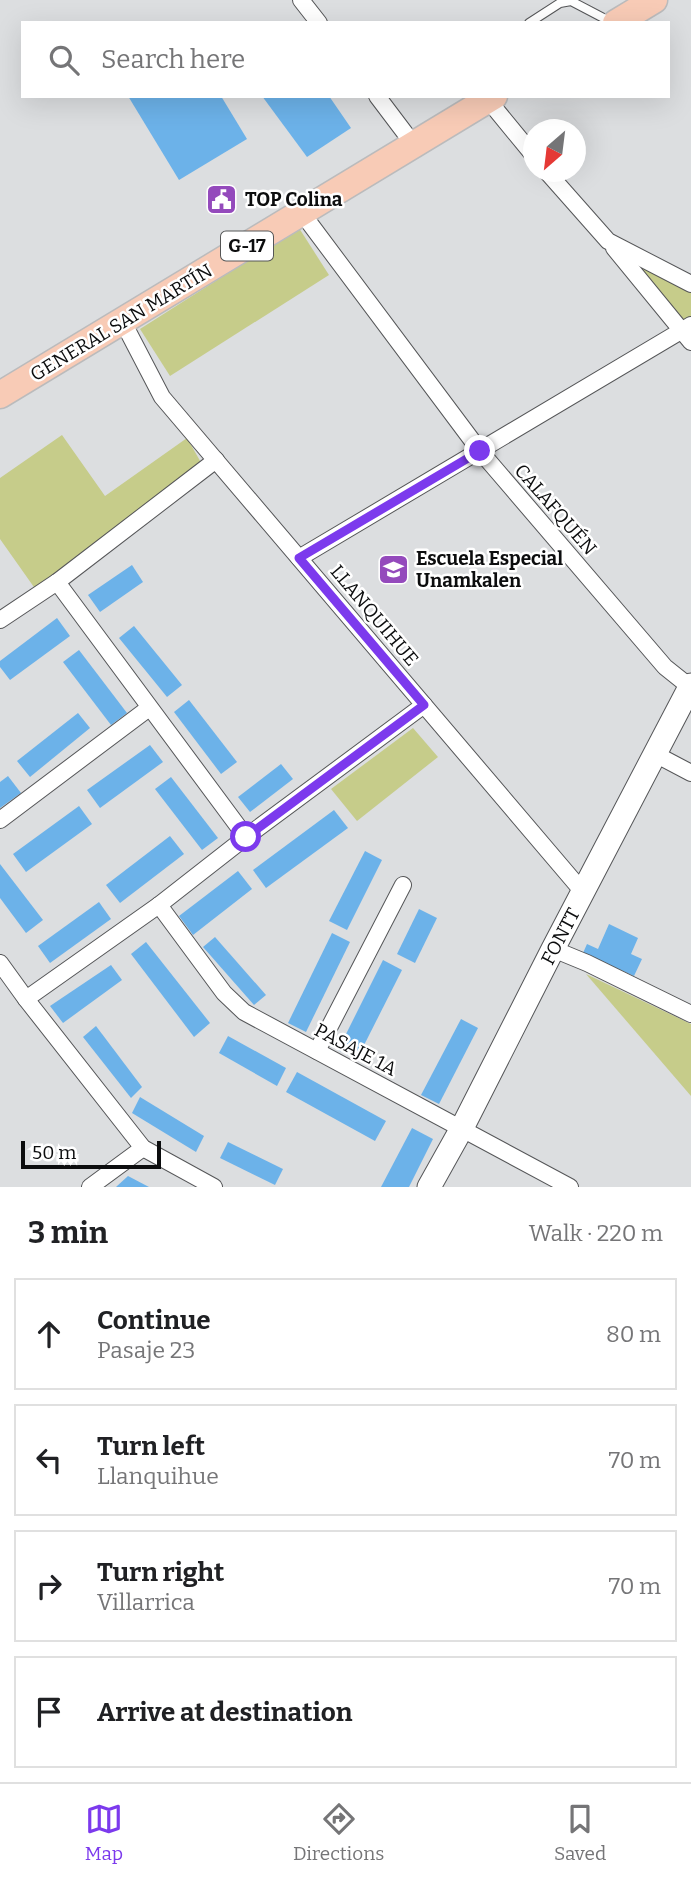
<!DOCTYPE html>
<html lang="en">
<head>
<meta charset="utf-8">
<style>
	body { margin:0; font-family:Bitter,serif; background:#f2f2f2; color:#202124 }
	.compass { position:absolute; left:523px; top:119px; width:63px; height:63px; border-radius:50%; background:#fff; box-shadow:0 7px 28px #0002; rotate:208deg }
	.scale { position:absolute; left:21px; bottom:18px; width:140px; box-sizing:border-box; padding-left:7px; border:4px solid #0c0d0e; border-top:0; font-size:19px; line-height:24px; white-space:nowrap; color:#0c0d0e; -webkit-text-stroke:5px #fff; paint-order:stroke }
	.stop { position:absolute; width:21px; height:21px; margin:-16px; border:5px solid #7c3aed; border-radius:50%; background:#fff }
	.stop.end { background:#7c3aed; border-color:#fff; box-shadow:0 2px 7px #0008 }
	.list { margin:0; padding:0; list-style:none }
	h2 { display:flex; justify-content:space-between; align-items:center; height:91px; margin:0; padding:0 28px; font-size:30px }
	h2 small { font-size:23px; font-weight:400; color:#757577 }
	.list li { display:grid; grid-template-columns:46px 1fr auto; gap:21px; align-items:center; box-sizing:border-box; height:112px; margin:0 14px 14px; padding:0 14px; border:2px solid #e0e0e0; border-radius:0px }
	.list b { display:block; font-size:26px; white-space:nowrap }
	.list p { margin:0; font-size:23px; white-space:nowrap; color:#757577 }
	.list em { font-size:23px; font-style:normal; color:#757577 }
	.icon { flex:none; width:38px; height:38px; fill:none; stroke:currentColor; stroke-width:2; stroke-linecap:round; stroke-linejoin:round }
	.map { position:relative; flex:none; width:691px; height:1187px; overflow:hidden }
	.search { position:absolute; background:#fff; box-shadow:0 7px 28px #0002; left:21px; right:21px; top:21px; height:77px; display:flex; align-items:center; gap:18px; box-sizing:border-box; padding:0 24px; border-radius:0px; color:#757577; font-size:26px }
	.sheet { height:595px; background:#fff }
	nav { display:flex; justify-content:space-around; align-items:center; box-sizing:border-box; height:98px; border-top:2px solid #e0e0e0; background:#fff; font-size:19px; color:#757577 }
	nav a { display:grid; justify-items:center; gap:4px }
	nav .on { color:#7c3aed }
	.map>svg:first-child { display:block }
</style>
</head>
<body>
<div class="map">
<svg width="691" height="1187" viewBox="0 0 691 1187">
	<rect width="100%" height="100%" fill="#dcdee0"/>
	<g fill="#c6cc8a">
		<path d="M 299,228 L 329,275 L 170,376 L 140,329 Z"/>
		<path d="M 623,254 L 691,290 L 691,321 L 686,324 Z"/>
		<path d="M 62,435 L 105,496 L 187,438 L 203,466 L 36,590 L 0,539 L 0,478 Z"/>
		<path d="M 413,728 L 438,757 L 357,821 L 331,789 Z"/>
		<path d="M 586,974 L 691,1024 L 691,1096 Z"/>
	</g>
	<g fill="#6cb2e9">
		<path d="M 128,96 L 221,96 L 247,139 L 179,180 Z"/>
		<path d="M 262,96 L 329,96 L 351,128 L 307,157 Z"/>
		<path d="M 132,565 L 143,582 L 100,612 L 88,595 Z"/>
		<path d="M 57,618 L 70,636 L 10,680 L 0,667 L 0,661 Z"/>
		<path d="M 134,626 L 182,685 L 167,697 L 119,638 Z"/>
		<path d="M 79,650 L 127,713 L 111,725 L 63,662 Z"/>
		<path d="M 189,700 L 237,762 L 221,774 L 174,712 Z"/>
		<path d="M 78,713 L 90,728 L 30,777 L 17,761 Z"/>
		<path d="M 150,745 L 163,762 L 100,808 L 87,790 Z"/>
		<path d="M 281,764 L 293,779 L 250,812 L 238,797 Z"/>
		<path d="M 8,776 L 21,793 L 0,808 L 0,782 Z"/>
		<path d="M 171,777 L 218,838 L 202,850 L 155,789 Z"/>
		<path d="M 79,806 L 92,824 L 26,872 L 13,854 Z"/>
		<path d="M 334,810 L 348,828 L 266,888 L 253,870 Z"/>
		<path d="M 170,836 L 184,854 L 120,903 L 106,885 Z"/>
		<path d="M 365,851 L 382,860 L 347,930 L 329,921 Z"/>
		<path d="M 0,864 L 43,920 L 26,933 L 0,898 Z"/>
		<path d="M 238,871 L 252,889 L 193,935 L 179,916 Z"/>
		<path d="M 99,902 L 111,919 L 50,963 L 38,946 Z"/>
		<path d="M 419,909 L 437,918 L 415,963 L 397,954 Z"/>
		<path d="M 609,924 L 638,938 L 631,954 L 642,959 L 634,976 L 583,953 L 587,944 L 598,949 Z"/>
		<path d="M 332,933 L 350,942 L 306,1032 L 288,1023 Z"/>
		<path d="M 215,937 L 266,995 L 254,1005 L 203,947 Z"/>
		<path d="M 146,942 L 210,1023 L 194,1037 L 131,954 Z"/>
		<path d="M 383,960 L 402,970 L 357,1059 L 338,1050 Z"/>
		<path d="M 111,965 L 122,980 L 63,1023 L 50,1006 Z"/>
		<path d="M 461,1019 L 478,1028 L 439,1104 L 421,1095 Z"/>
		<path d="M 96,1026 L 142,1087 L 131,1098 L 83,1037 Z"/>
		<path d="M 228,1036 L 286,1068 L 277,1086 L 219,1053 Z"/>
		<path d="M 297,1072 L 386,1121 L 375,1141 L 286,1092 Z"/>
		<path d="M 140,1097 L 204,1136 L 196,1152 L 132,1113 Z"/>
		<path d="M 412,1128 L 433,1139 L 409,1187 L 381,1187 Z"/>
		<path d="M 228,1142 L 283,1169 L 275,1185 L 220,1158 Z"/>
		<path d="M 128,1176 L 149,1187 L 116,1187 Z"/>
	</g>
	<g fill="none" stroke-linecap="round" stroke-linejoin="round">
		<defs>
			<path id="service" d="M 529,23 L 560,3 L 571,1 L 613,23"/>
			<g id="minor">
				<path d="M 301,0 L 319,23"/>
				<path d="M 377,96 L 414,145"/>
				<path d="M 488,100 L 534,156"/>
				<path d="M 547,172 L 608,241 L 691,284"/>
				<path d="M 302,213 L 480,451 L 665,667 L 690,687"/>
				<path d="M 614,248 L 691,342"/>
				<path d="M 123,322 L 162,397 L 583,892"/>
				<path d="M 299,558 L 691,325"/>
				<path d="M 57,582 L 246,837"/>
				<path d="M 0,620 L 57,582 L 216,460"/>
				<path d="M 655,754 L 691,773"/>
				<path d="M 0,820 L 149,708"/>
				<path d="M 159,905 L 224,993 L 244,1012 L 570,1187"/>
				<path d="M 553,949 L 587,963 L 691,1014"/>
				<path d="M 0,963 L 26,999 L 143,1148 L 214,1187"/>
				<path d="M 26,999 L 159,905 L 246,837 L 424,705"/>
				<path d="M 317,1051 L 403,885"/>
				<path d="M 90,1187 L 143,1148"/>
			</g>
			<path id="secondary" d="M 429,1187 L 462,1128 L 553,949 L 691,685"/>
			<g id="primary">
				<path d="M 616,23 L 654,0"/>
				<path d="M 0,395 L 494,96"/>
			</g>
		</defs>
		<use href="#service" stroke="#555658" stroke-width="10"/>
		<use href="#minor" stroke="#555658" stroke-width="18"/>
		<use href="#secondary" stroke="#555658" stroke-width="25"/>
		<use href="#primary" stroke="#bbbbbc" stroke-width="29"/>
		<use href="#service" stroke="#fff" stroke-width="8"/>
		<use href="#minor" stroke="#fff" stroke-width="16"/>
		<use href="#secondary" stroke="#fff" stroke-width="23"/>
		<use href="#primary" stroke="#f8cbb6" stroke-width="26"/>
	</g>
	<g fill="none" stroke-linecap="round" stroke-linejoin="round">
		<path stroke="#7c3aed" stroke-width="9" d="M 246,837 L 424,705 L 299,558 L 480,451"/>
	</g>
	<defs>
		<symbol id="civic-square" viewBox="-11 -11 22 22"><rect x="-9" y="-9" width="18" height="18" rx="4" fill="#944abc" stroke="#fff"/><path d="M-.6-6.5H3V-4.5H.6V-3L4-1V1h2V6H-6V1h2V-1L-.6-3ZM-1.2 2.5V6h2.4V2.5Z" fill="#fff"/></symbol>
		<symbol id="school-square" viewBox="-11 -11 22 22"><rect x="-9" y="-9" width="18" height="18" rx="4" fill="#944abc" stroke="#fff"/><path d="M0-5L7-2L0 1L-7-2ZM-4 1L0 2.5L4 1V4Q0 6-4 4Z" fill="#fff"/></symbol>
	</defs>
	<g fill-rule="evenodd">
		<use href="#civic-square" x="204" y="182" width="35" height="35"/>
		<use href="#school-square" x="376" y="552" width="35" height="35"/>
	</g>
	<g text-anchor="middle" stroke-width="5" stroke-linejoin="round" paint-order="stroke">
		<rect fill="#fff" stroke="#555656" stroke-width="2" x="221" y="231.5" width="52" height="29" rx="5"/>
		<g font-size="18" font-weight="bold" fill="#0c0d0e">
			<text x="247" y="252">G-17</text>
		</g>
		<g font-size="19" font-weight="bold" fill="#0c0d0e" stroke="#fff" text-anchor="start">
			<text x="245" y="206">TOP Colina</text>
			<text x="416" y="565">Escuela Especial<tspan x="416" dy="22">Unamkalen</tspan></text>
		</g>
		<g font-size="19" fill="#0c0d0e" stroke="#fff">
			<text transform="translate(121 322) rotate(-31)" y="7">GENERAL SAN MARTÍN</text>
			<text transform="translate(556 509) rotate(49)" y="7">CALAFQUÉN</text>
			<text transform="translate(375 615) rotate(50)" y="7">LLANQUIHUE</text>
			<text transform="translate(560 936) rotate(-62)" y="7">FONTT</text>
			<text transform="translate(356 1049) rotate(28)" y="7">PASAJE 1A</text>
		</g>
	</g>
</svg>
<svg class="compass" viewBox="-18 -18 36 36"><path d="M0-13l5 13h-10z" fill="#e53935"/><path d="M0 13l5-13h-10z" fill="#757577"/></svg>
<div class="scale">50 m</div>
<div class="stop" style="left:246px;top:837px"></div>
<div class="stop end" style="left:480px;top:451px"></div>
<div class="search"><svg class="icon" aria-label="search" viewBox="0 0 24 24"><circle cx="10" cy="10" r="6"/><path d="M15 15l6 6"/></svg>Search here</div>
</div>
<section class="sheet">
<h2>3 min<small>Walk · 220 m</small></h2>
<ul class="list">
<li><svg class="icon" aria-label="ahead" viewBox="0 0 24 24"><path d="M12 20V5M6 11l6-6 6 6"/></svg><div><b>Continue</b><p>Pasaje 23</p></div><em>80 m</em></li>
<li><svg class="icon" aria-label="left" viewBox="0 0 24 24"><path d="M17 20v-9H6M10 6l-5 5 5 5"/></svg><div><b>Turn left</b><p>Llanquihue</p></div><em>70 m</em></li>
<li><svg class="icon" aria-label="right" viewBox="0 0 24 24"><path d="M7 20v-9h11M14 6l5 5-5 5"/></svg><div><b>Turn right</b><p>Villarrica</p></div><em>70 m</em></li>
<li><svg class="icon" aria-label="arrive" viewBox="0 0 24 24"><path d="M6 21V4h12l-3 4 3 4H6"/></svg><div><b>Arrive at destination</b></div></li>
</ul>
</section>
<nav>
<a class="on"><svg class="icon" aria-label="map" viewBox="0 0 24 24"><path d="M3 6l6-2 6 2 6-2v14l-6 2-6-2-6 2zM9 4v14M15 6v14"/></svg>Map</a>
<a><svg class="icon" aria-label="directions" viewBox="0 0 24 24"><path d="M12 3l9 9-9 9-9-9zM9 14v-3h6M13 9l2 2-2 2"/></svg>Directions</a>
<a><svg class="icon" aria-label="saved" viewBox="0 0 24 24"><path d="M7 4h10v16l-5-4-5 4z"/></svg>Saved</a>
</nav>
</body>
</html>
